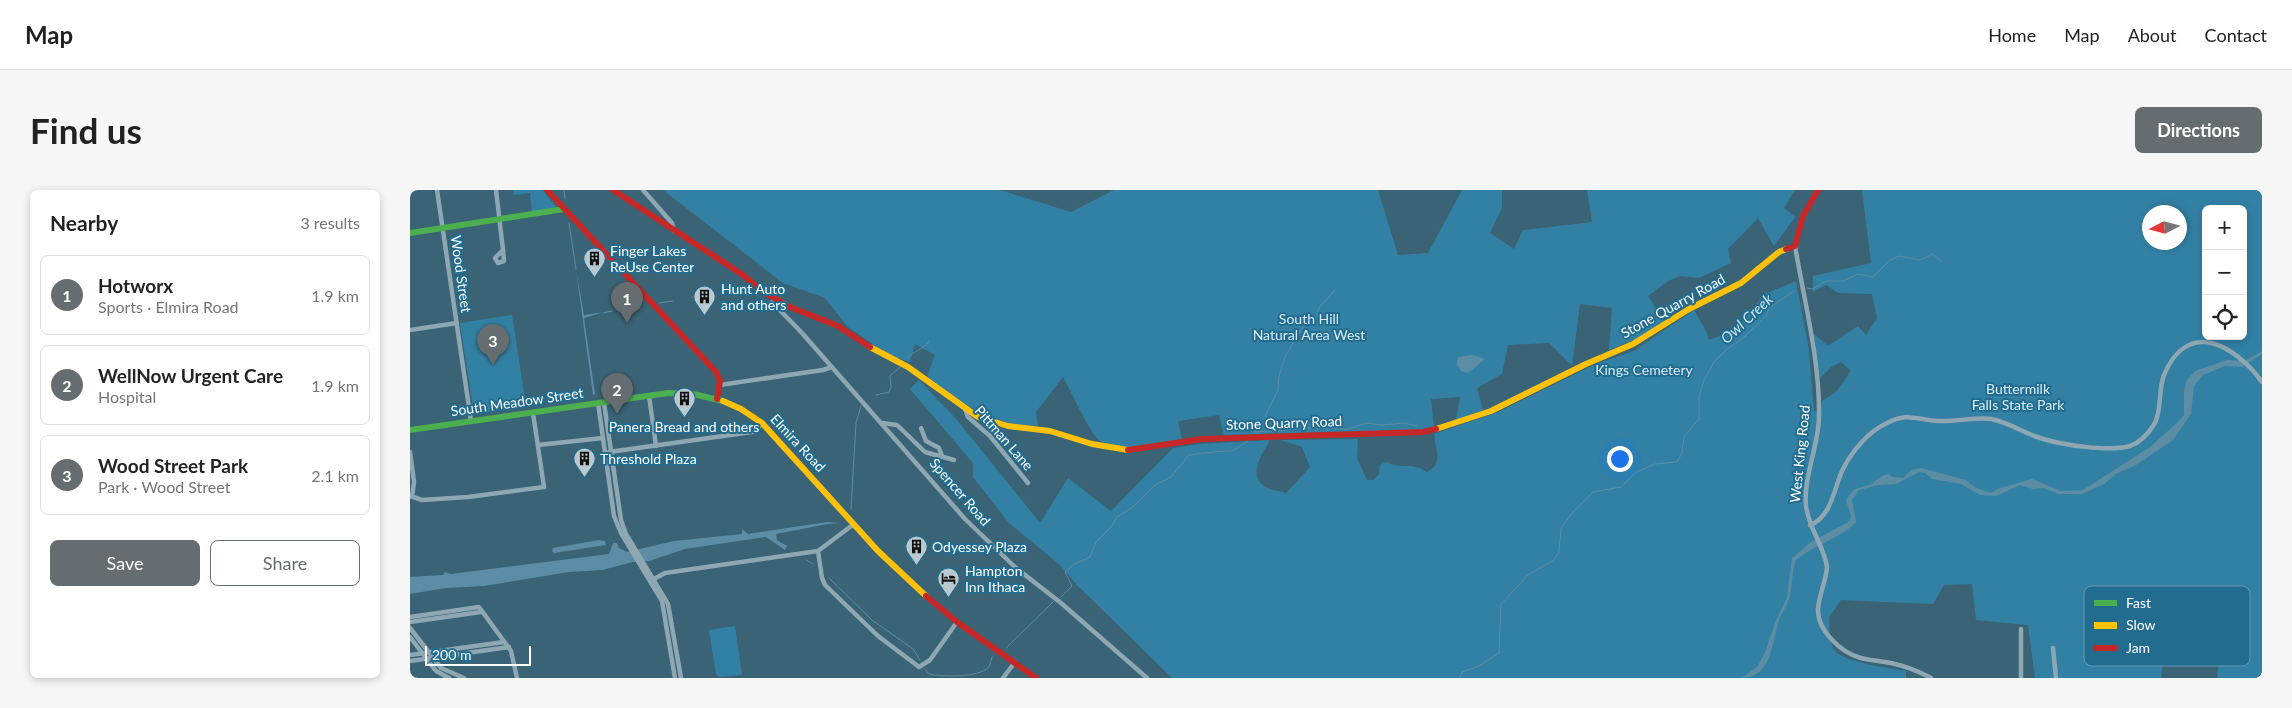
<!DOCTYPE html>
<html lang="en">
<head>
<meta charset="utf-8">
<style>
	body { margin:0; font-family:Lato,sans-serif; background:#f6f6f6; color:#222 }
	.controls { position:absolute; right:15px; top:15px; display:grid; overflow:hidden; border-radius:8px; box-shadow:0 2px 8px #0003 }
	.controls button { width:45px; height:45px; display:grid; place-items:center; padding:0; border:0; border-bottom:1px solid #e0e0e0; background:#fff; color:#222; font:25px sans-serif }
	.compass { position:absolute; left:1732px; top:15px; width:45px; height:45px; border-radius:50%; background:#fff; box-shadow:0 2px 8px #0003; rotate:264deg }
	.scale { position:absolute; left:15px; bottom:12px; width:106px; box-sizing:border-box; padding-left:5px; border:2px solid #fff; border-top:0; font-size:14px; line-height:18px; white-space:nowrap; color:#fff; -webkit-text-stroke:4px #216c8f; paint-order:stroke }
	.you { position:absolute; left:1209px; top:268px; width:18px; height:18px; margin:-12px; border:4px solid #fff; border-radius:50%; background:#1a73e8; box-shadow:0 0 0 8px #1a73e833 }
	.badge { display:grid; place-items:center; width:32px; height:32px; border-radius:50%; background:#666d70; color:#fff; font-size:16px; font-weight:700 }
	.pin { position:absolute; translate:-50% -41px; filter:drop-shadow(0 1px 2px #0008) }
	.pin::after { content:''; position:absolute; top:26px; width:18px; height:15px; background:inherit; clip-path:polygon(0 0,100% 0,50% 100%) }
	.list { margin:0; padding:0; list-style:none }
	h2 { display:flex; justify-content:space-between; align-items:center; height:65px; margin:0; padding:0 20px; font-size:21px }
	h2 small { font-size:16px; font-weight:400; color:#767676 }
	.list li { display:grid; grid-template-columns:32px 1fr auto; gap:15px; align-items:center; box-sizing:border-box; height:80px; margin:0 10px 10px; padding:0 10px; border:1px solid #e0e0e0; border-radius:8px }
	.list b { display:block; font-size:19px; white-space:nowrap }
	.list p { margin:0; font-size:16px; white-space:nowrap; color:#767676 }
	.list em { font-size:16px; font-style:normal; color:#767676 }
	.actions { display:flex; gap:10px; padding:15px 20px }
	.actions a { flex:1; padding:11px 0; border:1px solid #666d70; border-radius:8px; text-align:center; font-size:18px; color:#666d70 }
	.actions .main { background:#666d70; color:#fff }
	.icon { flex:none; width:28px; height:28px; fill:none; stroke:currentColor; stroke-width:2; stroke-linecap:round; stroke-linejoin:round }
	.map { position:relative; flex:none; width:1852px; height:488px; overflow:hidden; border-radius:8px }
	header { display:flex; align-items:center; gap:30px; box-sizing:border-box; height:70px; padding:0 25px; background:#fff; border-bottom:1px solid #e0e0e0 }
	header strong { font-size:24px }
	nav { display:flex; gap:28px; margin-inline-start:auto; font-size:18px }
	.intro { display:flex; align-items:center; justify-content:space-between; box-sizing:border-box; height:120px; padding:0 30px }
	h1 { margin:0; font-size:35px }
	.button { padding:12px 22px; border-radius:8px; background:#666d70; color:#fff; font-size:18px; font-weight:700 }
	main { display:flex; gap:30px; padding:0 30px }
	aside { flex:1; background:#fff; border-radius:8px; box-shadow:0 2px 8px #0003 }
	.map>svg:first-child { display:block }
</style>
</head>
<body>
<header>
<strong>Map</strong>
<nav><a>Home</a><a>Map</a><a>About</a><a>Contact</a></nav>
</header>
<div class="intro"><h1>Find us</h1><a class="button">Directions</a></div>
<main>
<aside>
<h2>Nearby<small>3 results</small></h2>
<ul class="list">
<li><span class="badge">1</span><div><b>Hotworx</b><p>Sports · Elmira Road</p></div><em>1.9 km</em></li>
<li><span class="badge">2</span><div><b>WellNow Urgent Care</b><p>Hospital</p></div><em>1.9 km</em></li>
<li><span class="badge">3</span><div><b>Wood Street Park</b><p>Park · Wood Street</p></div><em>2.1 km</em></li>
</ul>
<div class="actions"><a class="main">Save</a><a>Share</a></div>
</aside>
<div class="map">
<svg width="1852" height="488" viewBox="0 0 1852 488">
	<rect width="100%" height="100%" fill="#3a6376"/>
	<g fill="#3281a4" fill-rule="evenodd">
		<path d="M 103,0 L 133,0 L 147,18 L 122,23 L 120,3 L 104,5 Z"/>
		<path d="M 253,0 L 590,0 L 661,22 L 704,0 L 968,0 L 988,65 L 1018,63 L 1052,0 L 1092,0 L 1092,18 L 1080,43 L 1104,59 L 1113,40 L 1182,32 L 1177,0 L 1385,0 L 1374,18 L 1385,27 L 1364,56 L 1348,28 L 1318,59 L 1321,73 L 1289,88 L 1270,86 L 1258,91 L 1238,106 L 1254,131 L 1228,148 L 1199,160 L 1202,118 L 1170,114 L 1162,176 L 1139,153 L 1098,155 L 1092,184 L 1067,198 L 1073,220 L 1046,230 L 1050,207 L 1021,209 L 1024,238 L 1007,240 L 814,245 L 809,225 L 768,231 L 772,249 C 752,253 702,266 687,248 C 676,235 662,203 653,187 L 626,222 L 628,236 C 578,235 556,215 517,187 L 525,165 L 505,154 L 500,172 L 479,165 L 438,137 L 415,108 L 373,93 Z"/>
		<path d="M 1452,0 L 1852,0 L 1852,488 L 1807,488 L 1814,429 L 1759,422 L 1751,488 L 1625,488 L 1618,435 L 1566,430 L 1562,394 L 1534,395 L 1523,414 L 1431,410 L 1419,427 C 1420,435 1419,450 1423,458 C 1430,473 1480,478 1496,481 L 1496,488 L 762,488 L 667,395 L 650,375 L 599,333 L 563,287 L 563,273 L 500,199 L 509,190 L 547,230 L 630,333 L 658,288 L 701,321 L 763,258 L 790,254 L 860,250 C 853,263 837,284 854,296 C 859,300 870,301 876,303 L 900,277 L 892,257 L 870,250 L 948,249 L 947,268 L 957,290 L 963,290 L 969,284 L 970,275 L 976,272 C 991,280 1002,271 1017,282 C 1033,274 1026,260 1024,244 L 1088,222 L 1186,174 L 1224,161 L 1284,120 L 1297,143 L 1299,150 L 1323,141 L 1355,104 L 1386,91 L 1399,160 L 1404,221 L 1411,221 L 1412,211 L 1426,202 L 1441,181 L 1431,172 L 1421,177 L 1410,188 L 1404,144 L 1418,156 L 1448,136 L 1456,145 L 1467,128 L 1462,104 L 1428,103 L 1416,95 L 1403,102 L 1403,86 L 1461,73 ZM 1796,19 L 1833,19 L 1833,146 L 1796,146 ZM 1740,22 L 1770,22 L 1770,52 L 1740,52 Z"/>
		<path d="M 102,125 L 116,216 L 64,224 L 50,133 Z"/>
		<path d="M 325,436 L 332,485 L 309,487 L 306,484 L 299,440 Z"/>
	</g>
	<g fill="#5c8da4">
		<path d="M 166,80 L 174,125 L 194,122 L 174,128 L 185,204 L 183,205 Z"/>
		<path d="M 1852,161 L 1852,164 L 1832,177 L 1815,176 L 1793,185 L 1784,196 L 1781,224 L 1763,250 L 1726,275 L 1706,284 L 1694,294 L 1672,304 L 1649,304 L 1633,298 L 1623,299 L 1610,295 L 1586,306 L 1570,305 L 1551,294 L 1522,289 L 1515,283 L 1509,282 L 1486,294 L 1469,295 L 1449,300 L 1442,310 L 1446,332 C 1433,347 1404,355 1386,370 C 1381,383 1383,396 1379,409 C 1376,418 1370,425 1368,434 C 1362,455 1360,488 1332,488 L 1348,476 L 1356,460 L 1365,433 L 1377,407 L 1382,368 L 1401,352 L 1440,331 L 1441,326 L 1436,310 L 1443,300 L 1461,294 L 1474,285 L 1479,284 L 1482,287 L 1493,288 L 1502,280 L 1511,278 L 1556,290 L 1566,298 L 1581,303 L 1587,299 L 1622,289 L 1651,301 L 1673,300 L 1740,257 L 1767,233 L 1774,225 L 1774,200 L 1777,190 L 1785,181 L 1817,170 L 1835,171 Z"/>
		<path d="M 1063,165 L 1075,169 L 1058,183 L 1051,181 L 1047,175 L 1048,167 Z"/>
		<path d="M 417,332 L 431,333 L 418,334 L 366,344 L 367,350 L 377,356 L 375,360 L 356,347 L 275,359 L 239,371 L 223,372 L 192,380 L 159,382 L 74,396 L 36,398 L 0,404 L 0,387 L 33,385 L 35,382 L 41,384 L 199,364 L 203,353 L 207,353 L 209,358 L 217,362 L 264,351 L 332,344 L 332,339 L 338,344 Z"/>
		<path d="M 189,350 L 195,351 L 196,355 L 144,363 L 142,361 L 143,358 Z"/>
	</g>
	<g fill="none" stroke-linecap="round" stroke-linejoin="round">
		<g stroke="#5c8da4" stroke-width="1">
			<path d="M 154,0 L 155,9"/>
			<path d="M 159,33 L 166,79"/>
			<path d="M 1397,98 L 1403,99 L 1416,91 L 1433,91 L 1448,84 L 1463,87 L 1479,71 L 1489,66 L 1510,70 L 1523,64 L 1531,71"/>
			<path d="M 282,107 L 284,107"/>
			<path d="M 249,113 L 263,111"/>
			<path d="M 193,123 L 202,121"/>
			<path d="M 497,168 C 504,160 513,161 519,151"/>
			<path d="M 466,205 L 479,202 L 481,197 L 480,186 L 490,177"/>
			<path d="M 844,242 L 857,231 L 855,226 L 868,200 L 869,186 L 875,167 L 892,138 L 907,126 L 909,118 L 925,100"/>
			<path d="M 845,242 L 900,238 L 938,239 L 957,233 L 972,235 L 994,233 L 1007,236"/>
			<path d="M 441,319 L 446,233 L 451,216"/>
			<path d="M 396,370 L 403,374"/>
			<path d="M 419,388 L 462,430 L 503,459 L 510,470"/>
			<path d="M 650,408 L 662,396 L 655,382 L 663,375 L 680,367 L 686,352 L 702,336 L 707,327 L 723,317 L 745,295 L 761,287 L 779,265 C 786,264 818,260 822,261 L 838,251"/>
			<path d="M 596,458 L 644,411"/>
			<path d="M 515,479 L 519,484 C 534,487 568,488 579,477 L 582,467"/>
			<path d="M 1050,488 L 1052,482 L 1069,476 L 1089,463 L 1091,414 L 1119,384 L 1143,371 L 1149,362 L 1151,338 L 1163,322 L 1183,302 L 1211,297 L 1226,282 L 1245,274 L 1267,272 L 1272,263 L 1274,247 L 1289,229 L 1289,208 L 1294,190 L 1304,172 L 1317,159 L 1331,150 L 1356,126 L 1359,118 L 1384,101"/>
		</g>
		<g stroke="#8ea7b2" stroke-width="4.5">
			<path d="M 27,0 L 61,231"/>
			<path d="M 86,0 L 93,60"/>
			<path d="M 233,0 L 262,33 L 264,41"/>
			<path d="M 1385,56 C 1394,110 1410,171 1409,226 C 1409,255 1393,288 1396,316 C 1399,339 1414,356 1417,377 C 1416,391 1409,405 1408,419 C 1407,440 1431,463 1451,468 C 1462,471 1474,471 1485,474 C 1498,477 1510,482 1521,488"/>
			<path d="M 93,60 L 94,71 L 88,73 L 85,68 Z"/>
			<path d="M 362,112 L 392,143 L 555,329 L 605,377 L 651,413 L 737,488"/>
			<path d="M 0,140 L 47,133"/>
			<path d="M 310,195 L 413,180 L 422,177"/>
			<path d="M 239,206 L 246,256"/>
			<path d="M 188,213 L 204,326 L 211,343 L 252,411 L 265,488"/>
			<path d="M 194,213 L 211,330 L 216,344 L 258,414 L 271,488"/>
			<path d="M 555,219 L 558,227 L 580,246 L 618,293"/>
			<path d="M 472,233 L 487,235 L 515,262 L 544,270"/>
			<path d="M 511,238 L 516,251 L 529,258 L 532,266"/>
			<path d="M 128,255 L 193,248"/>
			<path d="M 0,262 L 4,292 L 2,307"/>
			<path d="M 199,262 L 342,242 L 346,240 L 352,233"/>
			<path d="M 0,306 L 12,310 L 58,307 L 134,297 L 123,223"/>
			<path d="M 1400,335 C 1422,327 1424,297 1433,279 C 1442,261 1459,241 1477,233 C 1499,222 1506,230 1528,231 C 1546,232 1564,227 1581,229 C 1598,232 1614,243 1630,248 C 1651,255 1700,262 1720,256 C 1731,252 1739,243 1745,233 C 1752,218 1748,201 1754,185 C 1778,128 1825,155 1852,192"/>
			<path d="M 408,361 L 412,388 L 415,395 L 468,446 L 509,477 L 520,470 L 547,432"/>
			<path d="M 244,389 L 255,383 L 408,361 L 444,334"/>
			<path d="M 0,427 L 69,417 L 101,461 L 107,488"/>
			<path d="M 0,432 L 71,422"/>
			<path d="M 0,438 L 31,478 L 54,488"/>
			<path d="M 1611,439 L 1611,488"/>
			<path d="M 0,447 L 26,481 L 39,488"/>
			<path d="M 1643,458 L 1646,488"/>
			<path d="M 0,465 L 94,452"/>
			<path d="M 0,471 L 99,457"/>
			<path d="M 593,488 L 605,472"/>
		</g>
		<g stroke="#4caf50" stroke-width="6">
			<path d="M 0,43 L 154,19"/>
			<path d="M 0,240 L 258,203 L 283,204 L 313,211"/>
		</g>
		<g stroke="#ffc107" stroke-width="6">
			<path d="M 460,157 L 498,177 L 568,227 L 598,236 L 640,241 L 682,254 L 718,260"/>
			<path d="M 313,211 L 331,219 L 352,233 L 468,361 L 516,406"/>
			<path d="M 1026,239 L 1081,221 L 1176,174 L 1223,154 L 1279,119 L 1331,93 L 1369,62 L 1376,59"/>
		</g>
		<g stroke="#c62828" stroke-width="6">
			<path d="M 137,0 L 306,182 L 310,191 L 307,209"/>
			<path d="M 203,0 L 333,85 L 352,101 L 380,117 L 428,136 L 460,157"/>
			<path d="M 1376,59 L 1385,56 L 1393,26 L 1408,0"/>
			<path d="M 718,260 L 792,249 L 1013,242 L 1026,239"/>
			<path d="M 516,406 L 547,432 L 626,488"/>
		</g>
	</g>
	<defs>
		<symbol id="building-pin" viewBox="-11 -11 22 30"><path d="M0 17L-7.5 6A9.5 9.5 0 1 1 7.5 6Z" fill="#bac8cf" stroke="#216c8f"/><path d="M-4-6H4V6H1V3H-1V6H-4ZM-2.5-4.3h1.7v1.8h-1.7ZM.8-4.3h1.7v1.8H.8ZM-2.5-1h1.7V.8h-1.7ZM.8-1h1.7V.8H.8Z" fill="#111"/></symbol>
		<symbol id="hotel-pin" viewBox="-11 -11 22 30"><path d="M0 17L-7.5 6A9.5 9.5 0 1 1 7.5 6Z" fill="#bac8cf" stroke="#216c8f"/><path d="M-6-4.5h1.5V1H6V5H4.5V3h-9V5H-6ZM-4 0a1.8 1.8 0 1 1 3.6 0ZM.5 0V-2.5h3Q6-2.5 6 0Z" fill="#111"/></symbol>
	</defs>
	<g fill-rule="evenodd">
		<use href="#building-pin" x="172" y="56" width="25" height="34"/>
		<use href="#building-pin" x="282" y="94" width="25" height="34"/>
		<use href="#building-pin" x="262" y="196" width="25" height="34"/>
		<use href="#building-pin" x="162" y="256" width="25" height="34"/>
		<use href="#building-pin" x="494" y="344" width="25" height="34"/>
		<use href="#hotel-pin" x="526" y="376" width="25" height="34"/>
	</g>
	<g text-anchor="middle" stroke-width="4" stroke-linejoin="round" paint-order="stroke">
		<g font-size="14" fill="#fff" stroke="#216c8f" text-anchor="start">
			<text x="200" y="66">Finger Lakes<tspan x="200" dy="16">ReUse Center</tspan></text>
			<text x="311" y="104">Hunt Auto<tspan x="311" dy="16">and others</tspan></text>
			<text x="274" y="242" text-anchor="middle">Panera Bread and others</text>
			<text x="190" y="274">Threshold Plaza</text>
			<text x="522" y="362">Odyessey Plaza</text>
			<text x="555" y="386">Hampton<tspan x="555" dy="16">Inn Ithaca</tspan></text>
		</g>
		<g font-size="14" fill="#fff" stroke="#216c8f">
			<text transform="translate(51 84) rotate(82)" y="5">Wood Street</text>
			<text transform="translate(1263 116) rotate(-29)" y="5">Stone Quarry Road</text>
			<text transform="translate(107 212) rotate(-8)" y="5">South Meadow Street</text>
			<text transform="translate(874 233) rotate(-2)" y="5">Stone Quarry Road</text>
			<text transform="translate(594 248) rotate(49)" y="5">Pittman Lane</text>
			<text transform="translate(388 253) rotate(47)" y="5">Elmira Road</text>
			<text transform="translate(1390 264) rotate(-84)" y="5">West King Road</text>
			<text transform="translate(550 302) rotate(49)" y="5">Spencer Road</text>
		</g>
		<g font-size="14" fill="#d6eef9" stroke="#216c8f">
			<text x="899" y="134">South Hill<tspan x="899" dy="16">Natural Area West</tspan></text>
			<text x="1234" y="185">Kings Cemetery</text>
			<text x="1608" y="204">Buttermilk<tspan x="1608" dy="16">Falls State Park</tspan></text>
		</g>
		<g font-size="15" font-style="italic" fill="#cae9f5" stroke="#216c8f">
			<text transform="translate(1337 129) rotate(-43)" y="5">Owl Creek</text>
		</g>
	</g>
	<rect x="1674" y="396" width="166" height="80" rx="8" fill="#216c8f" stroke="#6498b1" stroke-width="1"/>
	<rect x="1684" y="410" width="23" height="6" fill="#4caf50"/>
	<rect x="1684" y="432" width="23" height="7" fill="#ffc107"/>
	<rect x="1684" y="455" width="23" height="6" fill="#c62828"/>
	<g font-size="14" fill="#fff">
		<text x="1716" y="418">Fast</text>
		<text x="1716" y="440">Slow</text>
		<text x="1716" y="463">Jam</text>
	</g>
</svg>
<div class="controls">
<button>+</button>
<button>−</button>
<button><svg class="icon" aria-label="locate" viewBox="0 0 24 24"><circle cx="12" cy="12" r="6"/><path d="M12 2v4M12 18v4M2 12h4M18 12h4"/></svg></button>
</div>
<svg class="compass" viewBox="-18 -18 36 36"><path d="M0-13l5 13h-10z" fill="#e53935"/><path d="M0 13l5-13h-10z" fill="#767676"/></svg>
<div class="scale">200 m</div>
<div class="you"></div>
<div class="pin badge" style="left:217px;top:133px">1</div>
<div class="pin badge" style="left:207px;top:224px">2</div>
<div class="pin badge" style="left:83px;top:175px">3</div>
</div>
</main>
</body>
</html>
